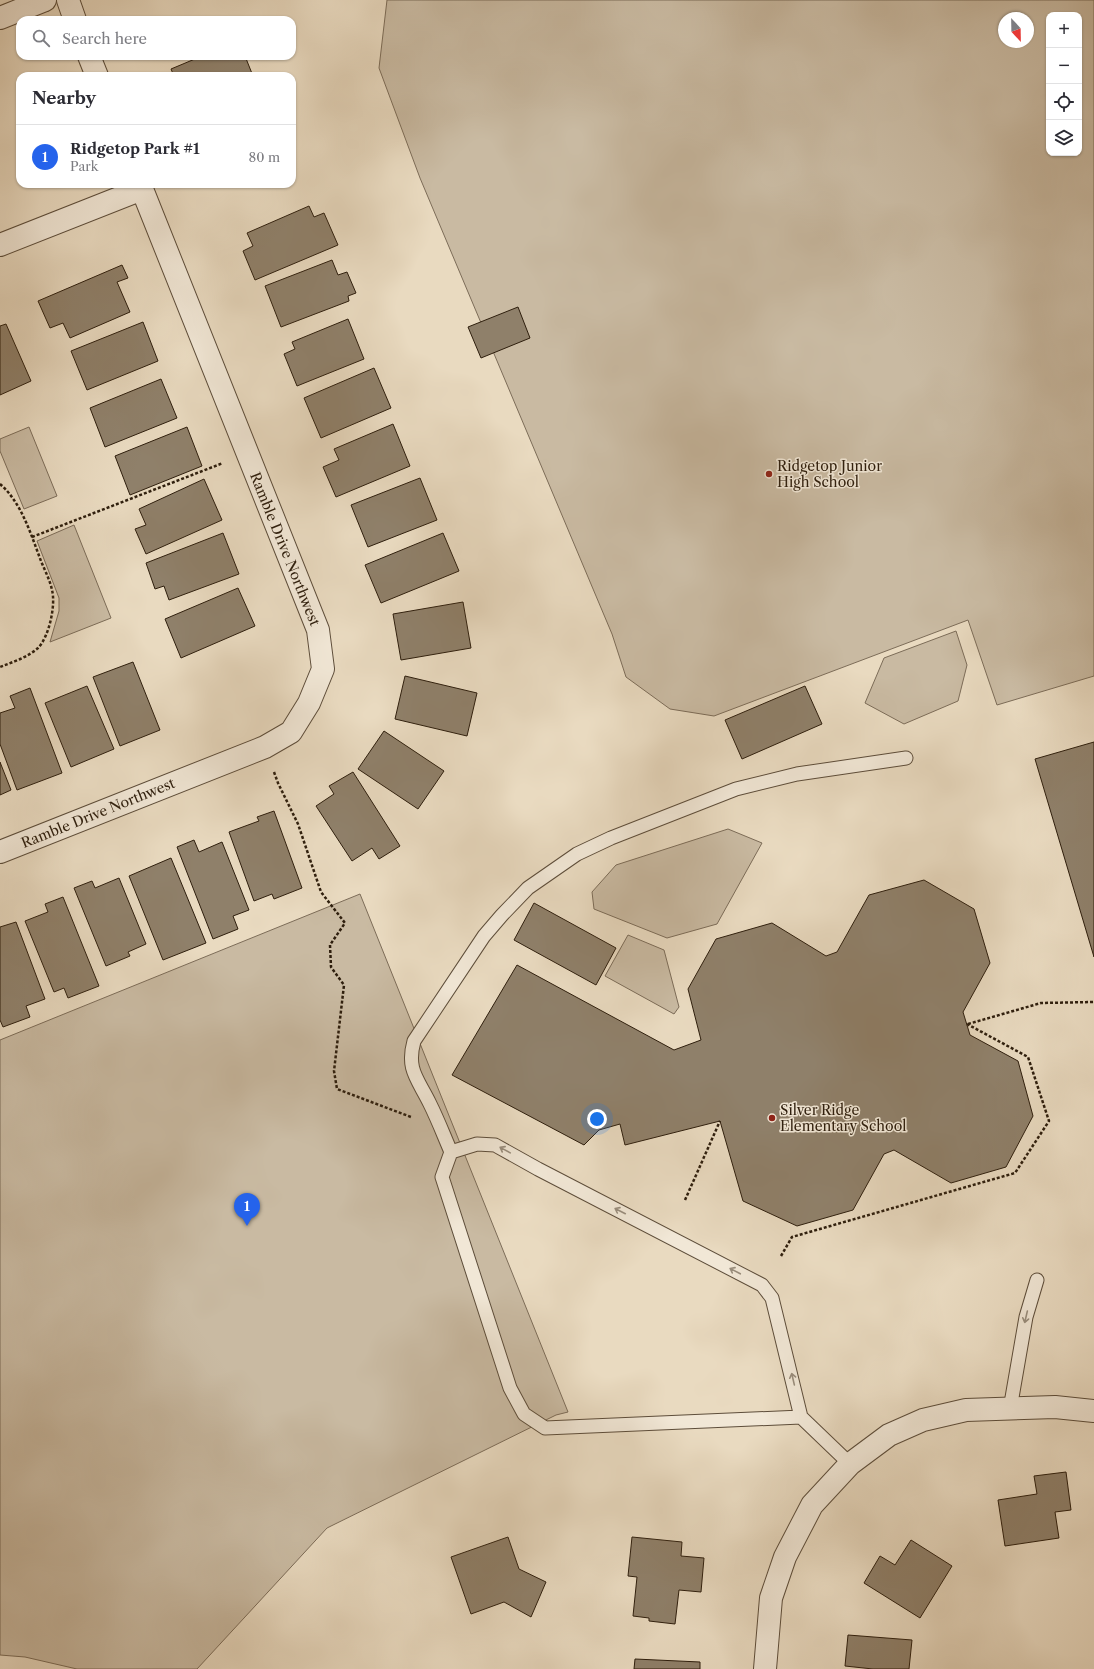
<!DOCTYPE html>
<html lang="en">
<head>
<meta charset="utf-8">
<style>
	body { margin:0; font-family:"Libre Caslon Text",serif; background:#f7f7f7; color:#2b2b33 }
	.controls { position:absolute; right:12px; top:12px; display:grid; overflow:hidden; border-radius:8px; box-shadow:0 1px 3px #0004 }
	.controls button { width:36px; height:36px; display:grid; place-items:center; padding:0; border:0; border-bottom:1px solid #e1e1e2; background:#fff; color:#2b2b33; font:20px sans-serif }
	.compass { position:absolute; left:998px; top:12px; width:36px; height:36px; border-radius:50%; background:#fff; box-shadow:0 1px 3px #0004; rotate:158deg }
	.you { position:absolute; left:597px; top:1119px; width:14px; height:14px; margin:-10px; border:3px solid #fff; border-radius:50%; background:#1a73e8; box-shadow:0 0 0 6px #1a73e833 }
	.badge { display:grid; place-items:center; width:26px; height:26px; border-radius:50%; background:#2563eb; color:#fff; font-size:13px; font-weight:700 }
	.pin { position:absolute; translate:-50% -33px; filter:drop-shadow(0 1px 2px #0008) }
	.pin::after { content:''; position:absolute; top:21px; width:14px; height:12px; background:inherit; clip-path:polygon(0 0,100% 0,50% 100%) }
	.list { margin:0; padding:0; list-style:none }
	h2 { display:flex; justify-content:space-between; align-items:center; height:52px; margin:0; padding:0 16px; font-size:17px }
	h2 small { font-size:13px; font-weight:400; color:#7c7c81 }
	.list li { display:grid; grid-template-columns:26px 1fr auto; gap:12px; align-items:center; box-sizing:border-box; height:64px; padding:0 16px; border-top:1px solid #e1e1e2 }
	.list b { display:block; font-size:15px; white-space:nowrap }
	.list p { margin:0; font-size:13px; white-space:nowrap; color:#7c7c81 }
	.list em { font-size:13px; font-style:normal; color:#7c7c81 }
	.icon { flex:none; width:22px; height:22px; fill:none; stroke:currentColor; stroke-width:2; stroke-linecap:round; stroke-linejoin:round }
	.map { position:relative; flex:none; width:1094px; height:1669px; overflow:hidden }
	.search { position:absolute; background:#fff; box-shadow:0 1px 3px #0004; left:16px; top:16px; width:280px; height:44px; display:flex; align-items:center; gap:10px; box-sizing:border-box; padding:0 14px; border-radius:12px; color:#7c7c81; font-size:15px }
	.panel { position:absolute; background:#fff; box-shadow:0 1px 3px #0004; left:16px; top:72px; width:280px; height:116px; border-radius:12px }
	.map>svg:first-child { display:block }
</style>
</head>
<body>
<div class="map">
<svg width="1094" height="1669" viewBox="0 0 1094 1669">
	<rect width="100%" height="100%" fill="#e9dac0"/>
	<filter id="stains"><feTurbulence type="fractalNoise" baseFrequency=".005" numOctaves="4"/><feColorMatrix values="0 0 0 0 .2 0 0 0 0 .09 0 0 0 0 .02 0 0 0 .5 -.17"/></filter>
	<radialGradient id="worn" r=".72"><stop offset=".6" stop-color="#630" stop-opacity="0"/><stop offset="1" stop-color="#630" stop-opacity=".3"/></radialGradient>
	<g fill="#c9baa2" stroke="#7c6c58" fill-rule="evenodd">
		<path d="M 387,0 L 1094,0 L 1094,676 L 997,705 L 968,620 L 714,716 L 670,709 L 626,677 L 612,634 L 420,178 L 379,68 ZM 1049,15 L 1079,15 L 1079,153 L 1049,153 ZM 1004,18 L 1028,18 L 1028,42 L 1004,42 Z"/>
		<path d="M 29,427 L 57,496 L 24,509 L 0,451 L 0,439 Z"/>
		<path d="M 74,525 L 111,618 L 50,642 L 59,611 L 59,598 L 37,541 Z"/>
		<path d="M 956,631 L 967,665 L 958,701 L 904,724 L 865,703 L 884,658 Z"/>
		<path d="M 728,829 L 762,843 L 717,924 L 667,938 L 594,909 L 592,892 L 616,865 Z"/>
		<path d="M 360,894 L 568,1412 L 556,1415 L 327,1528 L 197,1669 L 77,1669 L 25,1657 L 0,1655 L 0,1040 Z"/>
		<path d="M 628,935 L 664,950 L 679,1007 L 674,1014 L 605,976 Z"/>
	</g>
	<g fill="#8f806a" stroke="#2e1e0d">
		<path d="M 202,56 L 245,56 L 253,76 L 174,76 L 171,69 Z"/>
		<path d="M 309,206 L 314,217 L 324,213 L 338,245 L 255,280 L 243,251 L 253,246 L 247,233 Z"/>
		<path d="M 332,260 L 338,275 L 347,272 L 356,293 L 348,296 L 349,301 L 281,327 L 265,286 Z"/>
		<path d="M 122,265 L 128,278 L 117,282 L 130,312 L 70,338 L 63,323 L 50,328 L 38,301 Z"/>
		<path d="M 518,307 L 530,338 L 481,358 L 468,327 Z"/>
		<path d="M 348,319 L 364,359 L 297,386 L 284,354 L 295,349 L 292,342 Z"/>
		<path d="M 143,322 L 158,361 L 87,390 L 71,351 Z"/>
		<path d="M 6,324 L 31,381 L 0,395 L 0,326 Z"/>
		<path d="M 374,368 L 391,408 L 321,438 L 304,398 Z"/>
		<path d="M 161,379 L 177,418 L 105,447 L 90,408 Z"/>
		<path d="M 393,424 L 410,466 L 336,497 L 323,467 L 339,460 L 334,449 Z"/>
		<path d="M 187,427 L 202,466 L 130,495 L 115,456 Z"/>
		<path d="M 420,478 L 437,520 L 368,547 L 351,505 Z"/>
		<path d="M 204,479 L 222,520 L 146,554 L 135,529 L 146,525 L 139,509 Z"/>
		<path d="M 223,533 L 239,574 L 169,600 L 164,586 L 155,589 L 146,563 Z"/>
		<path d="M 443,533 L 459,571 L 381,603 L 365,565 Z"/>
		<path d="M 238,588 L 255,626 L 181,658 L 165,619 Z"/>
		<path d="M 463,602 L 471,648 L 401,660 L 393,614 Z"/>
		<path d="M 133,662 L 160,730 L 120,746 L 93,677 Z"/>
		<path d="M 405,676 L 477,693 L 467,736 L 395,719 Z"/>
		<path d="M 87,686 L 114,749 L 71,767 L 45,703 Z"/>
		<path d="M 805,686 L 822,724 L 742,759 L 725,720 Z"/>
		<path d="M 30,688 L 62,773 L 17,790 L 0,744 L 0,713 L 15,708 L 10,696 Z"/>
		<path d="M 384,731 L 444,771 L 418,809 L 358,769 Z"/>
		<path d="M 1094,742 L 1094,957 L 1035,759 Z"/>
		<path d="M 0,762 L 11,790 L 0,795 Z"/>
		<path d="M 353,772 L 400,846 L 379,859 L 372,848 L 352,861 L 316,806 L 334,794 L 329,786 Z"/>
		<path d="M 274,811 L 302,888 L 274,899 L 272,894 L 254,901 L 229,832 L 259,821 L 257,817 Z"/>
		<path d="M 194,840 L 199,852 L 222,842 L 249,910 L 233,916 L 238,929 L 213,939 L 177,847 Z"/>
		<path d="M 171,858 L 206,943 L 163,960 L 129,876 Z"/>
		<path d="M 119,878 L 146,944 L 128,952 L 130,956 L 106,966 L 74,888 L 92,881 L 95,888 Z"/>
		<path d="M 924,880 L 974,909 L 990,963 L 963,1012 L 970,1035 L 1018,1061 L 1033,1116 L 1006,1167 L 951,1183 L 894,1150 L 884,1154 L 853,1210 L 797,1226 L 743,1201 L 720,1121 L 625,1145 L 620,1124 L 599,1130 L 584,1145 L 452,1075 L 517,965 L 674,1050 L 701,1040 L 688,989 L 716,939 L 772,923 L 826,956 L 837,952 L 869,895 Z"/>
		<path d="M 63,897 L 99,986 L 68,998 L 64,988 L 54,992 L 25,921 L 48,912 L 45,904 Z"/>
		<path d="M 534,903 L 616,948 L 596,985 L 514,940 Z"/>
		<path d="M 16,922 L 45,999 L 26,1006 L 30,1017 L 3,1027 L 0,1020 L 0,927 Z"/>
		<path d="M 1066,1472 L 1071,1510 L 1055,1512 L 1059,1538 L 1005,1546 L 998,1500 L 1037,1494 L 1034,1476 Z"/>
		<path d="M 508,1537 L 519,1569 L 546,1582 L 531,1617 L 504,1602 L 471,1614 L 451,1557 Z"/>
		<path d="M 632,1537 L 682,1542 L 681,1556 L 704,1558 L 701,1592 L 679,1590 L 675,1624 L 649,1621 L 649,1618 L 633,1616 L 637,1577 L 628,1576 Z"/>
		<path d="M 911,1540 L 952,1566 L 920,1618 L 864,1583 L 880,1556 L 895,1565 Z"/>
		<path d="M 848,1635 L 912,1640 L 909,1669 L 873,1669 L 845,1666 Z"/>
		<path d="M 635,1659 L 700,1662 L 700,1669 L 634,1669 Z"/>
	</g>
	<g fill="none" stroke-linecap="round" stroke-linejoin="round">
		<defs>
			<g id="service">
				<path d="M 451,1152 C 444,1136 438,1120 430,1104 C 418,1079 406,1070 414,1041 L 484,936 L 502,915 L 528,888 L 577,854 L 611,838 L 736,789 L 797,774 L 906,758"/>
				<path d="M 1010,1409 L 1026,1317 L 1037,1280"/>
				<path d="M 801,1417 L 545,1428 L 524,1414 L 510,1388 L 442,1177 L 451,1152 L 477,1144 L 495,1145 L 538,1169 L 762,1285 L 772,1298 L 801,1417 L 850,1464"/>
			</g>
			<g id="minor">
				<path d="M 68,0 L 75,20"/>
				<path d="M 0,18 L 45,0"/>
				<path d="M 89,56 L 97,76"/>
				<path d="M 0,245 L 142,189"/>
				<path d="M 0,852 L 265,747 L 291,732 L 309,703 L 323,669 L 318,630 L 140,184"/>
				<path d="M 765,1669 L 771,1598 L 785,1557 L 812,1505 L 850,1464 L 889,1435 L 923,1420 L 966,1410 L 1055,1407 L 1094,1411"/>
			</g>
		</defs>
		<use href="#service" stroke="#5d4d3a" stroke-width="15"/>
		<use href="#minor" stroke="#5d4d3a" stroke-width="24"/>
		<g stroke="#2e1e0d" stroke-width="2.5" stroke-dasharray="3 2" stroke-linecap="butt">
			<path d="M 0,484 C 22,503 31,535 41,561 C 45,571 50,580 52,590 C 56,605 49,637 38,648 C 28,657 13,662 0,667"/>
			<path d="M 32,537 L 223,463"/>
			<path d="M 274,772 L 278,783 L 298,824 L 321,892 L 345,923 L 330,945 L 331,967 L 344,985 L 334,1071 L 337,1089 L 411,1117"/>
			<path d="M 968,1024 L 1041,1003 L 1094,1002"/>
			<path d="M 685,1200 L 720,1121"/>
			<path d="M 781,1256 L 792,1237 L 1015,1173 L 1049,1121 L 1028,1057 L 967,1024"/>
		</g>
		<use href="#service" stroke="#f1e7d6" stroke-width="13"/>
		<use href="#minor" stroke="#f1e7d6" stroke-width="22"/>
	</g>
	<defs><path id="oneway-shaft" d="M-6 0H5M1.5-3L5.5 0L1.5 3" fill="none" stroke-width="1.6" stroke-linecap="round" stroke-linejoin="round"/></defs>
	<g stroke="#998d7c">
		<use href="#oneway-shaft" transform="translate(505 1150) rotate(-151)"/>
		<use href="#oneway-shaft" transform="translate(620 1211) rotate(-153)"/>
		<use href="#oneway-shaft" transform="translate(735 1271) rotate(-152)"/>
		<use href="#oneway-shaft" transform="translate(1026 1317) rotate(103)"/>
		<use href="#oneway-shaft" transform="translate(793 1379) rotate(-103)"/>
	</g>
	<g fill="#8f2418" stroke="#f1e7d6" stroke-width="1.5">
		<circle cx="769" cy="474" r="4"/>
		<circle cx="772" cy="1118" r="4"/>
	</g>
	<g text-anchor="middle" stroke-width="3" stroke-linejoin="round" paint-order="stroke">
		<g font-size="14" fill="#2e1e0d" stroke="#f1e7d6" text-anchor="start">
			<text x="777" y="471">Ridgetop Junior<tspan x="777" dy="16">High School</tspan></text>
			<text x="780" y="1115">Silver Ridge<tspan x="780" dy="16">Elementary School</tspan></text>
		</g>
		<g font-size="14" fill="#2e1e0d" stroke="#f1e7d6">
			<text transform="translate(285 549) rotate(68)" y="5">Ramble Drive Northwest</text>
			<text transform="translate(98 813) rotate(-22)" y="5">Ramble Drive Northwest</text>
		</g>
	</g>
	<rect width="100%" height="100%" filter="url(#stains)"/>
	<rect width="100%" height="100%" fill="url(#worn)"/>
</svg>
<div class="controls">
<button>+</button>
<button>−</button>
<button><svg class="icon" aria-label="locate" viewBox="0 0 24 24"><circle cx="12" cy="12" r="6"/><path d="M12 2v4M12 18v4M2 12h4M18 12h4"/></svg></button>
<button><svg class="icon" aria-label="layers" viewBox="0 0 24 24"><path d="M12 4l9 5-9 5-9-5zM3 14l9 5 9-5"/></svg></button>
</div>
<svg class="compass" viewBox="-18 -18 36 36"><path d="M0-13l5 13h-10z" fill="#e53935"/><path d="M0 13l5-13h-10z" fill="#7c7c81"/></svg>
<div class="you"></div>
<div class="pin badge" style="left:247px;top:1226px">1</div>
<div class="search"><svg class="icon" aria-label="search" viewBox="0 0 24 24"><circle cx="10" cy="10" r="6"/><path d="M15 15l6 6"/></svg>Search here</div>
<section class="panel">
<h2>Nearby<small></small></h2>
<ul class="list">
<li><span class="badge">1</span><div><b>Ridgetop Park #1</b><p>Park</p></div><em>80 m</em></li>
</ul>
</section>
</div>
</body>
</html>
